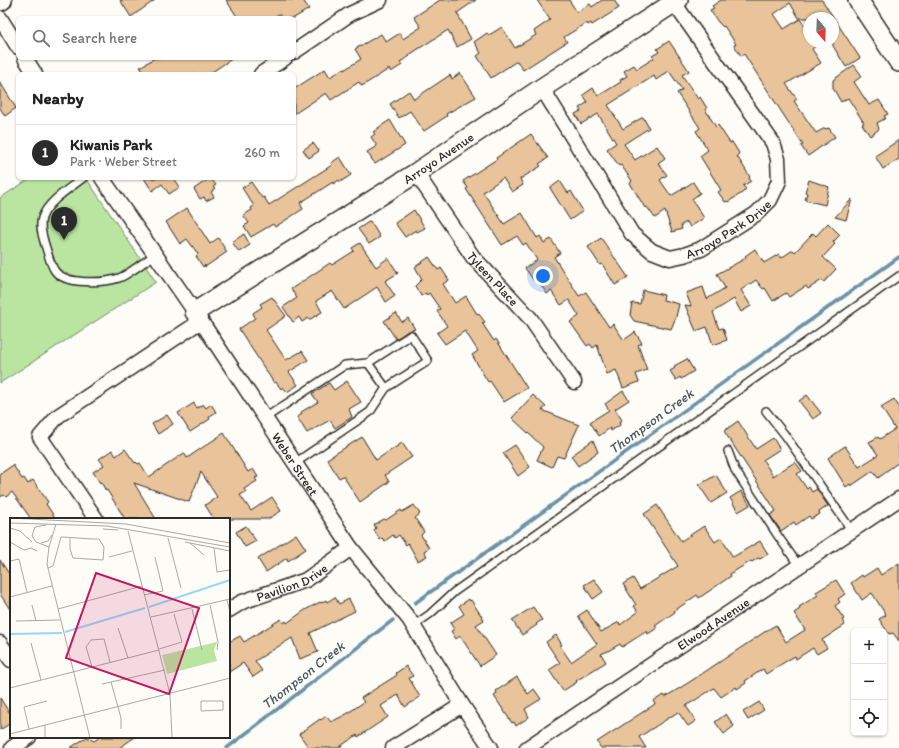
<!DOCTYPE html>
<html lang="en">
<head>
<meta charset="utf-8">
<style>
	body { margin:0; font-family:Itim,sans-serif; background:#f6f6f6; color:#222 }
	.controls { position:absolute; right:12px; bottom:12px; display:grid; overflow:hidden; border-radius:6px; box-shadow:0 1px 3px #0004 }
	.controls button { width:36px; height:36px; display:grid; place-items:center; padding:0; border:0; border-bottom:1px solid #e0e0e0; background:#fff; color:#222; font:20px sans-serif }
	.compass { position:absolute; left:803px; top:12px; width:36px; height:36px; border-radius:50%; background:#fff; box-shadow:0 1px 3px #0004; rotate:161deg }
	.you { position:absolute; left:543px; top:276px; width:14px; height:14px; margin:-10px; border:3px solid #fff; border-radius:50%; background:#1a73e8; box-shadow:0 0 0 6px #1a73e833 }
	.badge { display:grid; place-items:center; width:26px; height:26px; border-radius:50%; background:#2b2b2b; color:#fff; font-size:13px; font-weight:700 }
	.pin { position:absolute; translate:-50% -33px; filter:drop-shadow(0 1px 2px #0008) }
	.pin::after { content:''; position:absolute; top:21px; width:14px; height:12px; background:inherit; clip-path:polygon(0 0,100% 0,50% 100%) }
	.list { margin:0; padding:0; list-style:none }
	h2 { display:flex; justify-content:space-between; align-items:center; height:52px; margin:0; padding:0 16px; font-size:17px }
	h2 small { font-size:13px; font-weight:400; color:#767676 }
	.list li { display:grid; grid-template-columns:26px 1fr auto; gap:12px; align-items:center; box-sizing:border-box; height:56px; padding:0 16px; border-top:1px solid #e0e0e0 }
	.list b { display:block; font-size:15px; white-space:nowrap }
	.list p { margin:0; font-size:13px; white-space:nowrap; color:#767676 }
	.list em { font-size:13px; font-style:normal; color:#767676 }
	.icon { flex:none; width:22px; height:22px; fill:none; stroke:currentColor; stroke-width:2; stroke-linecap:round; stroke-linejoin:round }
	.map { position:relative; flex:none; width:899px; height:748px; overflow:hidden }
	.search { position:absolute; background:#fff; box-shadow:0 1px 3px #0004; left:16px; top:16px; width:280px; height:44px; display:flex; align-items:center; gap:10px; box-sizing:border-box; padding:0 14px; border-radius:6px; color:#767676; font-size:15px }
	.panel { position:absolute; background:#fff; box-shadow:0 1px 3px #0004; left:16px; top:72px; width:280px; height:108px; border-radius:6px }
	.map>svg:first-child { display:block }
</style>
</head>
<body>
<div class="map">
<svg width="899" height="748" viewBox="0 0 899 748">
	<rect width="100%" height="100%" fill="#fdfcf7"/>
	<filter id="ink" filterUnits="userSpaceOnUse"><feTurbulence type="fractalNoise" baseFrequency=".025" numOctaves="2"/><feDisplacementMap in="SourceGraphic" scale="8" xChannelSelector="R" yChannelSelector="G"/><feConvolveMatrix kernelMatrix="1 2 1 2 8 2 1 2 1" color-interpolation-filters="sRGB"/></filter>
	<g filter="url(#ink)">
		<path fill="#bae5a1" stroke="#728866" d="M 31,178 L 86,178 L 156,282 L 0,383 L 0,198 Z"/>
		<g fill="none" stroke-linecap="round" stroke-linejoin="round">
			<g stroke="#6c92a7" stroke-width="3.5">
				<path d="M 415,603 L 899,257"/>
				<path d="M 227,748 L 393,620"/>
			</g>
		</g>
		<g fill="#e9c399" stroke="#2b2b2b">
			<path d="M 120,0 L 155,0 L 131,17 Z"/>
			<path d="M 226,0 L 303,0 L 309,9 L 294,18 L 282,18 L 279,14 L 272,18 L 238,18 Z"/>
			<path d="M 440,0 L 476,0 L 457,13 L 471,39 L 457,47 L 448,30 L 409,55 L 410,56 L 400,62 L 402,65 L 391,72 L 389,69 L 362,86 L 359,82 L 331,100 L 326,93 L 294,114 L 294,89 L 325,69 L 330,77 L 343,69 L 344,70 L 361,59 L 355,49 L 381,34 L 386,42 L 400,33 L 403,39 L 421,27 L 414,17 Z"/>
			<path d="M 537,0 L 569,0 L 577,12 L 590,4 L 592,7 L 602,0 L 614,0 L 619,8 L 592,25 L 591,23 L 588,25 L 587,23 L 564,37 L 567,42 L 523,70 L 517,61 L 491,78 L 477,56 L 481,53 L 474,42 L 487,33 L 489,35 L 502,27 L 515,48 L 536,35 L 534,31 L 550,20 Z"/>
			<path d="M 721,0 L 822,0 L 860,58 L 846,67 L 833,46 L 833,18 L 799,18 L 790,3 L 774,14 L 784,29 L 800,19 L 809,32 L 809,42 L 816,42 L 817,45 L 812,49 L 821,63 L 786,84 L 797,99 L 794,101 L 816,133 L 825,128 L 826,129 L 829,128 L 835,137 L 808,156 L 801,146 L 803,145 L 744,54 L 741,56 L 734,45 L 736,44 L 724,26 L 723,27 L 718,22 L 710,10 L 714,8 L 712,6 Z"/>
			<path d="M 669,41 L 689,71 L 682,75 L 698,99 L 700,97 L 707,108 L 705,109 L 716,127 L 718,125 L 730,143 L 732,142 L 739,153 L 737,156 L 750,177 L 749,178 L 751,181 L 743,186 L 746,189 L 742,193 L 728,202 L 727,201 L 725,202 L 718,192 L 721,190 L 700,156 L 708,150 L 696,131 L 700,128 L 677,93 L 682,90 L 669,71 L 656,80 L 654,76 L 608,105 L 623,129 L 643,117 L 649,128 L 624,144 L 635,160 L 657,146 L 665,158 L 658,163 L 667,175 L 660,180 L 671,196 L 693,182 L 700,193 L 692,199 L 704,218 L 690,227 L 687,222 L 681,225 L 682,229 L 672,232 L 665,211 L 655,218 L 647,207 L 645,208 L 630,183 L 632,181 L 621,165 L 619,166 L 607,149 L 616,143 L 598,114 L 581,124 L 575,114 L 581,111 L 579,108 L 588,102 L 583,95 L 593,88 L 598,96 L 621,82 L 620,80 L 627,76 L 624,71 L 634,65 L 637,69 L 654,58 L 652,56 L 659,52 L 657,49 Z"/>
			<path d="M 155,58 L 233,58 L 209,74 L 145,74 L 140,67 Z"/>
			<path d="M 854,65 L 862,76 L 854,82 L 869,105 L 879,100 L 888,114 L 884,116 L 886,118 L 877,123 L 879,129 L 870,136 L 862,124 L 864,123 L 848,98 L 841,102 L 833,88 L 833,80 Z"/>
			<path d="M 460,73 L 476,97 L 446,114 L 447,116 L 424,131 L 410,111 L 399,118 L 390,104 L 409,91 L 414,99 L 450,75 L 452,79 Z"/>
			<path d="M 0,82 L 16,108 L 5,116 L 0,108 Z"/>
			<path d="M 390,120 L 405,145 L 375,164 L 367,152 L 377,146 L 371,137 L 375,134 L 373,132 L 379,128 L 378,128 Z"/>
			<path d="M 531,134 L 548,158 L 539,164 L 541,166 L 520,179 L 523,185 L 512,192 L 503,178 L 483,192 L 504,224 L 522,213 L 537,238 L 540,236 L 544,243 L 551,239 L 560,253 L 554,257 L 579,296 L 586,292 L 609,327 L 613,324 L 624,340 L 635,332 L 642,343 L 638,345 L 647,370 L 636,374 L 639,382 L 623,388 L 616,370 L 607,374 L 597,345 L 593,348 L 590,344 L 587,346 L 570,322 L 579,316 L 569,300 L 561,305 L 551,291 L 547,294 L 537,279 L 534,281 L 525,268 L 537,260 L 526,243 L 523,245 L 517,236 L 502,245 L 466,189 L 468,188 L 463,181 L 497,159 L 496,158 Z"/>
			<path d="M 899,140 L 899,159 L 883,169 L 875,156 Z"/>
			<path d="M 313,143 L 319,151 L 309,158 L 303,150 Z"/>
			<path d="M 340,157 L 351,175 L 340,182 L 339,180 L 333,184 L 333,182 L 300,203 L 303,209 L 275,227 L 273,224 L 251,237 L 244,226 L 249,223 L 243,215 L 252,210 L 251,208 L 254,206 L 242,188 L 251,182 L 262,198 L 264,197 L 269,205 L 332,165 L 331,163 Z"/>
			<path d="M 144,178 L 174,178 L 180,187 L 169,194 L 162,184 L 152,191 Z"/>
			<path d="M 210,178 L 216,185 L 213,187 L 215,189 L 211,192 L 214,197 L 206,201 L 204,197 L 200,199 L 194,189 Z"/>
			<path d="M 809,180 L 829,187 L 825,205 L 805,200 L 807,193 L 805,192 Z"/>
			<path d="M 560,181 L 568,193 L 571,191 L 583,211 L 570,220 L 550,188 Z"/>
			<path d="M 852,199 L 846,220 L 835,217 Z"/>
			<path d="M 187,208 L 210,244 L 218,238 L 227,252 L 205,267 L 205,265 L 203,267 L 196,256 L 198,254 L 187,239 L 180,244 L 166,222 Z"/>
			<path d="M 414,210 L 425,228 L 417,232 L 416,230 L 405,237 L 395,223 Z"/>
			<path d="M 370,221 L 380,237 L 369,244 L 358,229 Z"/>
			<path d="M 828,223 L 840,235 L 833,242 L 835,244 L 823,257 L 836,269 L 824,282 L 822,280 L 808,289 L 806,286 L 789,297 L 786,293 L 773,301 L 765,288 L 763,289 L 756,280 L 741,290 L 751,306 L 741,312 L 734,299 L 713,312 L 719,329 L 723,328 L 727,340 L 713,345 L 707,327 L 696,331 L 685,305 L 691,306 L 686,293 L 703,287 L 707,299 L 725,288 L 717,274 L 746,258 L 745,256 L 755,249 L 764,263 L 779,254 L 781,258 L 793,250 L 795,252 L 813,233 L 816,236 Z"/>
			<path d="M 244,234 L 250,245 L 239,252 L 232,242 Z"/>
			<path d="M 601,238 L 628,277 L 615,285 L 602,264 L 600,265 L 588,247 Z"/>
			<path d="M 360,243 L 376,267 L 388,258 L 398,273 L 385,281 L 395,296 L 386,302 L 377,287 L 344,309 L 332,291 L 316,301 L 322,312 L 309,320 L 308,318 L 302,322 L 299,317 L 293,322 L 283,307 L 297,298 L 291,289 L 330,263 L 332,265 L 354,251 L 352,248 Z"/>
			<path d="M 429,257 L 438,270 L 441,268 L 449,280 L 443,284 L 455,303 L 466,296 L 477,314 L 478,313 L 485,322 L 482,323 L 494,341 L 496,339 L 527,388 L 504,402 L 490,381 L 488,382 L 472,355 L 478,351 L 465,331 L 445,344 L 437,333 L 447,326 L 437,311 L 440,309 L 429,293 L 427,295 L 426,293 L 421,296 L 415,286 L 422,279 L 415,267 Z"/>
			<path d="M 643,290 L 664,295 L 663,300 L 679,304 L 676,317 L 671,329 L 634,321 L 630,315 L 632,303 L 640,304 Z"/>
			<path d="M 272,297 L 286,316 L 266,330 L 286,360 L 302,351 L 308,360 L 289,372 L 298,385 L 287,392 L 283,387 L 281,389 L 276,382 L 274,383 L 239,329 L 255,318 L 253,313 L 262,307 L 260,304 Z"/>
			<path d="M 396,313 L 402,322 L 408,318 L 415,329 L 408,331 L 396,339 L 384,321 Z"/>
			<path d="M 687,359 L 694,371 L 681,379 L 680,377 L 676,380 L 670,371 L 675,368 L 674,366 Z"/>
			<path d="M 347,381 L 361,402 L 349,409 L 352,417 L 335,428 L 330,420 L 307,433 L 297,417 L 302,414 L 301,412 L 318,402 L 312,394 L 329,383 L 334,390 Z"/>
			<path d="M 623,391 L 629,400 L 615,409 L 622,420 L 619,422 L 620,425 L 611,431 L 610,428 L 599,436 L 590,422 L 609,410 L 605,404 Z"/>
			<path d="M 533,395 L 546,407 L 542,410 L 579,425 L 564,458 L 557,456 L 552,467 L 537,460 L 543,447 L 512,418 Z"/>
			<path d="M 807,395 L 821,413 L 813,419 L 799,401 Z"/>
			<path d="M 894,399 L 899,407 L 899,462 L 885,472 L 885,473 L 878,478 L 873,471 L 851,486 L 850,484 L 846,487 L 828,458 L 845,446 L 859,467 L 878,455 L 869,442 L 878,437 L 880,439 L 895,429 L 881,407 Z"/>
			<path d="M 194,403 L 197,408 L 203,404 L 206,408 L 211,404 L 216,412 L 209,417 L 210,419 L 190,432 L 178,413 Z"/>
			<path d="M 167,415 L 173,424 L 158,434 L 152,424 Z"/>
			<path d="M 738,421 L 756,449 L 773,438 L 780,449 L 763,460 L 773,476 L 795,462 L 802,471 L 797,474 L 807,489 L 809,487 L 812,492 L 817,489 L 828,506 L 819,512 L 820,514 L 811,519 L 809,516 L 796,525 L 794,522 L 781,531 L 770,515 L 776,511 L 724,431 Z"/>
			<path d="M 224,433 L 248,472 L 253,469 L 258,477 L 255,478 L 257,481 L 244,489 L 246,492 L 240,495 L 251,511 L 272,497 L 281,511 L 268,519 L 214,519 L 205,505 L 217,497 L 201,472 L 189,502 L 134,483 L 156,519 L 125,519 L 107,490 L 106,491 L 101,482 L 100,483 L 93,472 L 104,465 L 99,459 L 112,450 L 116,456 L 125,449 L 135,463 L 136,462 L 138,464 L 140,463 L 149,477 L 184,453 L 187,458 Z"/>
			<path d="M 362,437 L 376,460 L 402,443 L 412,457 L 385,475 L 389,482 L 360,502 L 343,476 L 339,478 L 327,459 Z"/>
			<path d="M 593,440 L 598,452 L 578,466 L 571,456 Z"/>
			<path d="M 515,445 L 530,467 L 518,476 L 503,453 Z"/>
			<path d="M 13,465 L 22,479 L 24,478 L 28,484 L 33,480 L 48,502 L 46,504 L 56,519 L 31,519 L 12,492 L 6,497 L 4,495 L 0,497 L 0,474 Z"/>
			<path d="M 716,475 L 727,493 L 711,503 L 699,485 Z"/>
			<path d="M 741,491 L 750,505 L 738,512 L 730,498 Z"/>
			<path d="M 414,505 L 420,514 L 415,518 L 424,532 L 421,535 L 429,548 L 424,551 L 427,556 L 418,561 L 408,543 L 406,545 L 399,535 L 395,538 L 393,535 L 385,541 L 382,538 L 380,540 L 374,530 L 376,528 L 374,525 L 384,519 L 386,520 L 401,510 L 402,512 Z"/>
			<path d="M 657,505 L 681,541 L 704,526 L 715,542 L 721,538 L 733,557 L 760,541 L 768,554 L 760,559 L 758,558 L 752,562 L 751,561 L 730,574 L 731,576 L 699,598 L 697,595 L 674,611 L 675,612 L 655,626 L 657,628 L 648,634 L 647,631 L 622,647 L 620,644 L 608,651 L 601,654 L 606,662 L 576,681 L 577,682 L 563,691 L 549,670 L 560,663 L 546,642 L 556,635 L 562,645 L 560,646 L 571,662 L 597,644 L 578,616 L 587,610 L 601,632 L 619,622 L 620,625 L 638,612 L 634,606 L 636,605 L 623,584 L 633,578 L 640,589 L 678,566 L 644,514 Z"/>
			<path d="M 246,526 L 256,541 L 245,547 L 236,532 Z"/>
			<path d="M 296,534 L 306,549 L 288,561 L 287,558 L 266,572 L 258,559 Z"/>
			<path d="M 0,560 L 11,577 L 11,611 L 0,594 Z"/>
			<path d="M 899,563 L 899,641 L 893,633 L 889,634 L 879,619 L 886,615 L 872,593 L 862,600 L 851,583 L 862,575 L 863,577 L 877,568 L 881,575 Z"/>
			<path d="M 594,579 L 603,592 L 593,599 L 584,585 Z"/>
			<path d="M 836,580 L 845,594 L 838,599 L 840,602 L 835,606 L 844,619 L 842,620 L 845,625 L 822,640 L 827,648 L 817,654 L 813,648 L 796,659 L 795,656 L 788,660 L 766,674 L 763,669 L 745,681 L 746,683 L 737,689 L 736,687 L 721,697 L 714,688 L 686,706 L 696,721 L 688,726 L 678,712 L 639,737 L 646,748 L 601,748 L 597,742 L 655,704 L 653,701 L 664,695 L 665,697 L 688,683 L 769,629 L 776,625 L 786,642 L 805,630 L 794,613 L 800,609 L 799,607 L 818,595 L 816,592 Z"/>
			<path d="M 335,597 L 339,604 L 349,599 L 355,611 L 310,633 L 318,652 L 300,659 L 292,638 L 255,661 L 262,671 L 253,677 L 243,663 L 229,672 L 229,642 L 240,636 L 244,642 L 281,619 L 283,623 L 286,621 L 287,623 L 305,610 L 320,602 L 321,603 L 326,600 L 327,602 Z"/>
			<path d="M 469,599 L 470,601 L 471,600 L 484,620 L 476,625 L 496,655 L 480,666 L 460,636 L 456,639 L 451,631 L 454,629 L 450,623 L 464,614 L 459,606 Z"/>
			<path d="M 533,607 L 542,620 L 536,624 L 537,625 L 522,635 L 512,620 Z"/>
			<path d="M 406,666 L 413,676 L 409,678 L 420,697 L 405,707 L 398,695 L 381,706 L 388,717 L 358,737 L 357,735 L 338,748 L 309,748 L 299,734 L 320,719 L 321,720 L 326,716 L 331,722 L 345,715 L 364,702 L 361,698 L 397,675 L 396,673 Z"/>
			<path d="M 517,677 L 528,694 L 534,689 L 541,699 L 525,709 L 529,717 L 516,726 L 514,722 L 512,723 L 494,696 L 497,694 L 496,691 Z"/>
			<path d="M 0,698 L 11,715 L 11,723 L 0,730 Z"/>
			<path d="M 759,702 L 764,710 L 748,720 L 743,712 Z"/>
			<path d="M 726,714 L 734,726 L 724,734 L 715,722 Z"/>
			<path d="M 87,737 L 94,741 L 100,737 L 135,737 L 119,748 L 70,748 Z"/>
		</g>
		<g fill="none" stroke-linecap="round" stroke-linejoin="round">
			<defs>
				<g id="lane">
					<path d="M 83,178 C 70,188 47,202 42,218 C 39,227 43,237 45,245 C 48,253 50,264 55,271 C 65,285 104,283 119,278 C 128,275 146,260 155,255"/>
					<path d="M 368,363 L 386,388"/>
					<path d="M 766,411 L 785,435 L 852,531"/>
					<path d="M 265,418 L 345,365 L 368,363 L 411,335 L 428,361 L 386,388 L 370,412 L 295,463"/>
					<path d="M 728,451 L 735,470 L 778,536 L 799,566"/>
					<path d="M 413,626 L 430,614 L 454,592 L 899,276"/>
				</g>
				<g id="street">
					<path d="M 0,18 L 18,47"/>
					<path d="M 294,52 L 350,14 L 380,0"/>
					<path d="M 25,58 L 35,74"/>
					<path d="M 261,74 L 285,58"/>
					<path id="s1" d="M 542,88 L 632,234 L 652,251 L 670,258 L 684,255 L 701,249 L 756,214 L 770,200 L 779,181 L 778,159 L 773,143 L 674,3"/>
					<path id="s2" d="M 416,173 L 473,257 L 530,318 L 574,382"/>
					<path id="s3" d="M 102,178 L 195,312 L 351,548 L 409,619 L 462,705 L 491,748"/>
					<path d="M 96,519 L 40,437 L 58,416 L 201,321"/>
					<path id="s4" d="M 229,610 L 242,602 L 306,580 L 351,548"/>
					<path d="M 0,643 L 11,660"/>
					<path d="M 12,748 L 29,737"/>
					<path d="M 393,748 L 462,705"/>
					<path id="s5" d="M 527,748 L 899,499"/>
				</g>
				<g id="secondary">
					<path d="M 858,0 L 899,62"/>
					<path d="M 0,1 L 2,0"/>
					<path id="s6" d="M 195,312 L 416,173 L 542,88 L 678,0"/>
				</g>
			</defs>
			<use href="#lane" stroke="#2b2b2b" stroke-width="10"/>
			<use href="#street" stroke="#2b2b2b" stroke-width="17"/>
			<use href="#secondary" stroke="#2b2b2b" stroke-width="22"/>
			<use href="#lane" stroke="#fdfcf7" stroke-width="7"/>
			<use href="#street" stroke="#fdfcf7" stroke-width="14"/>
			<use href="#secondary" stroke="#fdfcf7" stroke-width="19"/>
		</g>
	</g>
	<g text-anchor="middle" stroke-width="3" stroke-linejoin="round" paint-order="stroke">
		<g font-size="13" fill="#2b2b2b" stroke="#fdfcf7">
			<text dy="5" stroke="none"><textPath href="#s6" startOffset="288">Arroyo Avenue</textPath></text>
			<text dy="5" stroke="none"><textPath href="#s1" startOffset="283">Arroyo Park Drive</textPath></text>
			<text dy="5" stroke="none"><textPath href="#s2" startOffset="131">Tyleen Place</textPath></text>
			<text dy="5" stroke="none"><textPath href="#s3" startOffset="345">Weber Street</textPath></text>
			<text dy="5" stroke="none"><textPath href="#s4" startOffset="69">Pavilion Drive</textPath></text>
			<text dy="5" stroke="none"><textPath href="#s5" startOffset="224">Elwood Avenue</textPath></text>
		</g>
		<g font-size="14" font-style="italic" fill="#46565e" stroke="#fdfcf7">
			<text transform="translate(651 421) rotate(-36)" y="5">Thompson Creek</text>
			<text transform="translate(303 675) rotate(-38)" y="5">Thompson Creek</text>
		</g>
	</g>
	<g transform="translate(10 518)">
		<rect width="220" height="220" fill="#fdfcf7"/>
		<path d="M 207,124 L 204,132 L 207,143 L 157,156 L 152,137 Z" fill="#bae5a1"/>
		<path fill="none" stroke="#98d7f9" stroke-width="2" d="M 139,89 L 220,62M 55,114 L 135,90M 0,116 L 52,115"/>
		<path fill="none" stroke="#a9a8a5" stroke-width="1" d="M 0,0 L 116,6 L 220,25M 0,5 L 97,8 L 220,29M 46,6 L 39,29 L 37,46 L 80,220M 36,7 L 25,9 L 22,18 L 26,24 L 39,29M 0,10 L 10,13 L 22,24M 93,11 L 108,12M 118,13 L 160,176 L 162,220M 51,19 L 53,19 L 82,21 L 89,21 L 94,29 L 93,42 L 63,40 L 60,31 L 60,20M 158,20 L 171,70M 0,24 L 14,32 L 21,30 L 27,33M 175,24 L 220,33M 31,25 L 38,23 L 42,17M 180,25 L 194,37M 204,30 L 207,54 L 220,52M 99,39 L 122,33M 0,43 L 9,41 L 17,74M 38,50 L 43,48 L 51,19M 134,77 L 153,73 L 145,39M 0,79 L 42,68M 217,82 L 220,94M 22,87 L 26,103M 200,87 L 208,124 L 207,132M 48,91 L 132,68M 182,91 L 192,132M 141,99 L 220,81M 6,103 L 50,102M 108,110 L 118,140M 21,125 L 31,162M 149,131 L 172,124 L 164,96M 82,149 L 76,129 L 81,122 L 94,121 L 100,144M 101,164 L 111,200 L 111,211M 92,166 L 155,152M 0,170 L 149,132M 191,183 L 213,183 L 213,192 L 191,193 ZM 35,207 L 35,220M 19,211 L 14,189 L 37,183M 0,216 L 220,160"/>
		<path fill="#c2185b" fill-opacity="0.15" stroke="#c2185b" stroke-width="2" d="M 86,55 L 189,90 L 159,176 L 56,140 Z"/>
		<rect width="220" height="220" fill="none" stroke="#2b2b2b" stroke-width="2"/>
	</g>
</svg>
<div class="controls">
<button>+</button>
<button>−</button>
<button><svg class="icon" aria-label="locate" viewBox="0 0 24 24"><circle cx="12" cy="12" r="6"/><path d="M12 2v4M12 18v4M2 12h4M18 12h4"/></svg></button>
</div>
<svg class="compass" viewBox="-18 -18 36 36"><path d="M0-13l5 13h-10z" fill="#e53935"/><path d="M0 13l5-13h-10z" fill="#767676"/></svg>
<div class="you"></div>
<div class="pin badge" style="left:64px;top:240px">1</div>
<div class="search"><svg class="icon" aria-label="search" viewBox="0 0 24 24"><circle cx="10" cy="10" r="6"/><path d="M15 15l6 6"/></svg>Search here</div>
<section class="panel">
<h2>Nearby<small></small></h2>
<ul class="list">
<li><span class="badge">1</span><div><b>Kiwanis Park</b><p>Park · Weber Street</p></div><em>260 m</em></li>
</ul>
</section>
</div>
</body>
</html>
